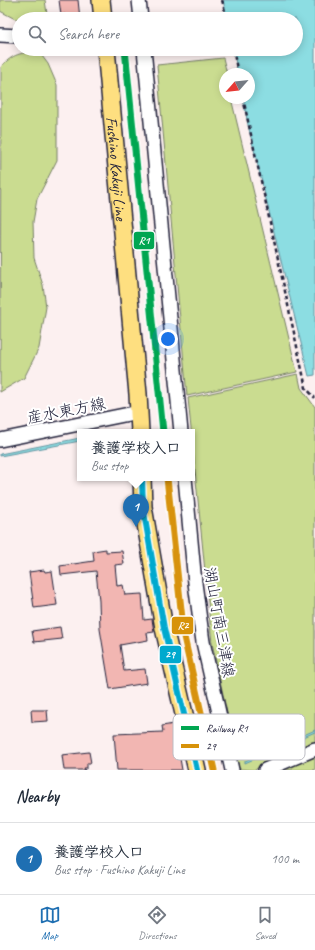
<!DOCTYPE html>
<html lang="en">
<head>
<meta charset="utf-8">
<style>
	body { margin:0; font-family:Caveat,"Klee One",sans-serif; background:#f6f6f7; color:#1f2937 }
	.compass { position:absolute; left:219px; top:68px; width:36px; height:36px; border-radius:50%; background:#fff; box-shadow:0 2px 10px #0003; rotate:243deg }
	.you { position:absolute; left:168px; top:339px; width:14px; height:14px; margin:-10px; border:3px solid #fff; border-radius:50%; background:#1a73e8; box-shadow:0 0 0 6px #1a73e833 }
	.badge { display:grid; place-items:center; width:26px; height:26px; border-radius:50%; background:#1f6fb2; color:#fff; font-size:13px; font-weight:700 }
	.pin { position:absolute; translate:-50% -33px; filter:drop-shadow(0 1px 2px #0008) }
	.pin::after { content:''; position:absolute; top:21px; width:14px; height:12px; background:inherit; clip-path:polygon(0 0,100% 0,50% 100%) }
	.popup { position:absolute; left:77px; top:429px; width:118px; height:52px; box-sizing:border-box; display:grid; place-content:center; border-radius:0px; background:#fff; filter:drop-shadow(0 1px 3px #0005); font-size:13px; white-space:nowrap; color:#747a83 }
	.popup b { font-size:15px; color:#1f2937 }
	.popup::after { content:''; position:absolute; left:50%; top:100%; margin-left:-8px; border:8px solid transparent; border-top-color:#fff }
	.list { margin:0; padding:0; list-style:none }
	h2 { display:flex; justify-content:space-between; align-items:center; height:52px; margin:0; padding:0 16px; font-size:17px }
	h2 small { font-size:13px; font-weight:400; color:#747a83 }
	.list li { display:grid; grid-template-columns:26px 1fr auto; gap:12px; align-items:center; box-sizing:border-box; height:72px; padding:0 16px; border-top:1px solid #e0e1e3 }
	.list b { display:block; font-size:15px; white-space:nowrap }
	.list p { margin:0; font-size:13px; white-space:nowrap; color:#747a83 }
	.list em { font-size:13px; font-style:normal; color:#747a83 }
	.icon { flex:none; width:22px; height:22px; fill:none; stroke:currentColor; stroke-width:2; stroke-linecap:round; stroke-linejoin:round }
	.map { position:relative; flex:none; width:315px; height:770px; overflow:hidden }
	.search { position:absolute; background:#fff; box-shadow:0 2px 10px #0003; left:12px; right:12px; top:12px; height:44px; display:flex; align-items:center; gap:10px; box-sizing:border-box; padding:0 14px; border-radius:22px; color:#747a83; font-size:15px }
	.sheet { height:124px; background:#fff }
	nav { display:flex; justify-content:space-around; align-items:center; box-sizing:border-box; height:56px; border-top:1px solid #e0e1e3; background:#fff; font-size:11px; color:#747a83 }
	nav a { display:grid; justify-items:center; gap:2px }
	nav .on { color:#1f6fb2 }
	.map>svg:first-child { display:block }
</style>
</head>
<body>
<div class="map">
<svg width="315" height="770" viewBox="0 0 315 770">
	<rect width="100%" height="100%" fill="#fcf0f0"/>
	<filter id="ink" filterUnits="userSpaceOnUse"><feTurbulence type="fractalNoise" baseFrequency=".025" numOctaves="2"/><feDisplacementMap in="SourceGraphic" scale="8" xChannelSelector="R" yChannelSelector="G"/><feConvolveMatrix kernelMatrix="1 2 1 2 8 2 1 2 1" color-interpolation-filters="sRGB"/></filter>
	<g filter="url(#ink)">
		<g fill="#cadc90" stroke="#767f66">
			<path d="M 0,0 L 45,0 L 47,14 L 42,19 L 19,19 L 19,21 L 0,11 Z"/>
			<path d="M 39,52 L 48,64 L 57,85 L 57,160 L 37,199 L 33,222 L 34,258 L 43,285 L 46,307 L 39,348 L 24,378 L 0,392 L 1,67 C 12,54 22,52 39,52 Z"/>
			<path d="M 223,58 L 227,74 L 225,74 L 225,98 L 231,98 L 297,372 L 187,396 L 157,65 Z"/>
			<path d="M 298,374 L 301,388 L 315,407 L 315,743 L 254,770 L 239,769 L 212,643 L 188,398 Z"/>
			<path d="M 315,752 L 315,770 L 274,770 Z"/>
		</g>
		<g fill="#8cdde2" stroke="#62929f">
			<path d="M 223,0 L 315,0 L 315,375 L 309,376 L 248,125 L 243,98 L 249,98 L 249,74 L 238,74 L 233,49 L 296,49 L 296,19 L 227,19 Z"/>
			<path d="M 80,438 L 80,441 L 0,456 L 0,454 Z"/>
			<path d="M 315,730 L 315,732 L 245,763 L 245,761 Z"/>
		</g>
		<g fill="#f2b6b2" stroke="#22223b">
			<path d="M 59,0 L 78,0 L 80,19 L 65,19 L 65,14 L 61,15 Z"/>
			<path d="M 106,549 L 106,552 L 122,551 L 124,564 L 115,565 L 117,586 L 123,585 L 125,595 L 142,594 L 144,620 L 152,619 L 154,632 L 147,633 L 148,640 L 120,645 L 124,671 L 145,669 L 147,683 L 110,689 L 100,629 L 99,601 L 96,571 L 61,575 L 60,566 L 94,561 L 93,551 Z"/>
			<path d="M 44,570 L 45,572 L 52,571 L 57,605 L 34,608 L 29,572 Z"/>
			<path d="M 60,627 L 62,639 L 34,642 L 32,631 Z"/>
			<path d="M 31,710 L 47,710 L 48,721 L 32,722 Z"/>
			<path d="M 174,724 L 182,770 L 117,770 L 114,734 L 163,732 L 162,726 Z"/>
			<path d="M 89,752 L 91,763 L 87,763 L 87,768 L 84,768 L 85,770 L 64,770 L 62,755 Z"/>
		</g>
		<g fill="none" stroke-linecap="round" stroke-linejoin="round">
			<defs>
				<g id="minor">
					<path d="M 139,0 L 141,19"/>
					<path d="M 0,35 L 19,36"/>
					<path d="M 144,49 L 181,432"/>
					<path d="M 0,440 L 139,412"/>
					<path d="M 185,478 L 195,583 L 203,642 L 232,770"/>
					<path d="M 265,770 L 315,749"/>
				</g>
				<g id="major">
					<path d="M 101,0 L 103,19"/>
					<path id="s1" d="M 106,49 L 138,394 L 140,432"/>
					<path d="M 142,478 L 143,507 L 164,628 L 197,770"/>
				</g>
			</defs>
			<use href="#minor" stroke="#22223b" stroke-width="16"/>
			<use href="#major" stroke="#22223b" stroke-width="20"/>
			<g stroke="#22223b" stroke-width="2.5" stroke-dasharray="4 3" stroke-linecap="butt">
				<path d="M 222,0 L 227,19"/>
				<path d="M 233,49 L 238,74"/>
				<path d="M 243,98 L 306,388 L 315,398"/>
			</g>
			<use href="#minor" stroke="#fff" stroke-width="13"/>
			<use href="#major" stroke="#fedf80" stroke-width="17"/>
			<defs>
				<path id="bus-1" d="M 142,478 L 143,507 L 164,628 L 197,770"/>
			</defs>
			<use href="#bus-1" stroke="#fff" stroke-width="9"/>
			<use href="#bus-1" stroke="#00a9ce" stroke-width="6"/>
			<defs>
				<path id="rail-1" d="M 125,49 L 163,432"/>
				<path id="rail-2" d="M 167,478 L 184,637 L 214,770"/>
			</defs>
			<use href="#rail-1" stroke="#fff" stroke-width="10"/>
			<use href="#rail-2" stroke="#fff" stroke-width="10"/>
			<use href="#rail-1" stroke="#00a651" stroke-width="7"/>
			<use href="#rail-2" stroke="#d79209" stroke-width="7"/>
		</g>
	</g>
	<g text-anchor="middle" stroke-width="4" stroke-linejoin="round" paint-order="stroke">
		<g font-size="16" fill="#22223b" stroke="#fff">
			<text dy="6" stroke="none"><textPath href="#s1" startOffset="120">Fushino Kakuji Line</textPath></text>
			<text transform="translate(66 410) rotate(-11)" y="6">産水東方線</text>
			<text transform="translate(220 622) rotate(80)" y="6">湖山町南三津線</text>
		</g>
	</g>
	<rect x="173" y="714" width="132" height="46" rx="6" fill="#fff" stroke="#bdbdc4" stroke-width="1"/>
	<rect x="181" y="726" width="18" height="4" fill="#00a651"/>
	<rect x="181" y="744" width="18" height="4" fill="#d79209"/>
	<g font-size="11" fill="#22223b">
		<text x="206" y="732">Railway R1</text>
		<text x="206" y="750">29</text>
	</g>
	<g stroke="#fff" stroke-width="1.5">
		<rect x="133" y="231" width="22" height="19" rx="4" fill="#00a651"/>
		<rect x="171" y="616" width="23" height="19" rx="4" fill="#d79209"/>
		<rect x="159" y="645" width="23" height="19" rx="4" fill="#00a9ce"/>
	</g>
	<g font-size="11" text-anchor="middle" font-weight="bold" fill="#fff">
		<text x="144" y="244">R1</text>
		<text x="183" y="629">R2</text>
		<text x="170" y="658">29</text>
	</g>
</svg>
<svg class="compass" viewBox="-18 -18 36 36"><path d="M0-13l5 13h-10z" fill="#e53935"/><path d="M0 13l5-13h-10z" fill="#747a83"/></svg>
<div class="you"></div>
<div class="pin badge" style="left:136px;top:527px">1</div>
<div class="popup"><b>養護学校入口</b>Bus stop</div>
<div class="search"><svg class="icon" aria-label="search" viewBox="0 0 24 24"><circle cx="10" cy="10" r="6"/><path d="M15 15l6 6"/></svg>Search here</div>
</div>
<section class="sheet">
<h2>Nearby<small></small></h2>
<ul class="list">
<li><span class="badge">1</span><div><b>養護学校入口</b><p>Bus stop · Fushino Kakuji Line</p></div><em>100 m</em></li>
</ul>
</section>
<nav>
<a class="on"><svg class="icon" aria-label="map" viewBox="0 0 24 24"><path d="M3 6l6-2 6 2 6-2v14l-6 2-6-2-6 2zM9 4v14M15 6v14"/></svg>Map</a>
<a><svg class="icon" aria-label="directions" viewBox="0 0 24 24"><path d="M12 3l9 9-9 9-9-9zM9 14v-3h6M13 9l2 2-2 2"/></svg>Directions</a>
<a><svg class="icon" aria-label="saved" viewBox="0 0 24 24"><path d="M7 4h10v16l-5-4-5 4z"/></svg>Saved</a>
</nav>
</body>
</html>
